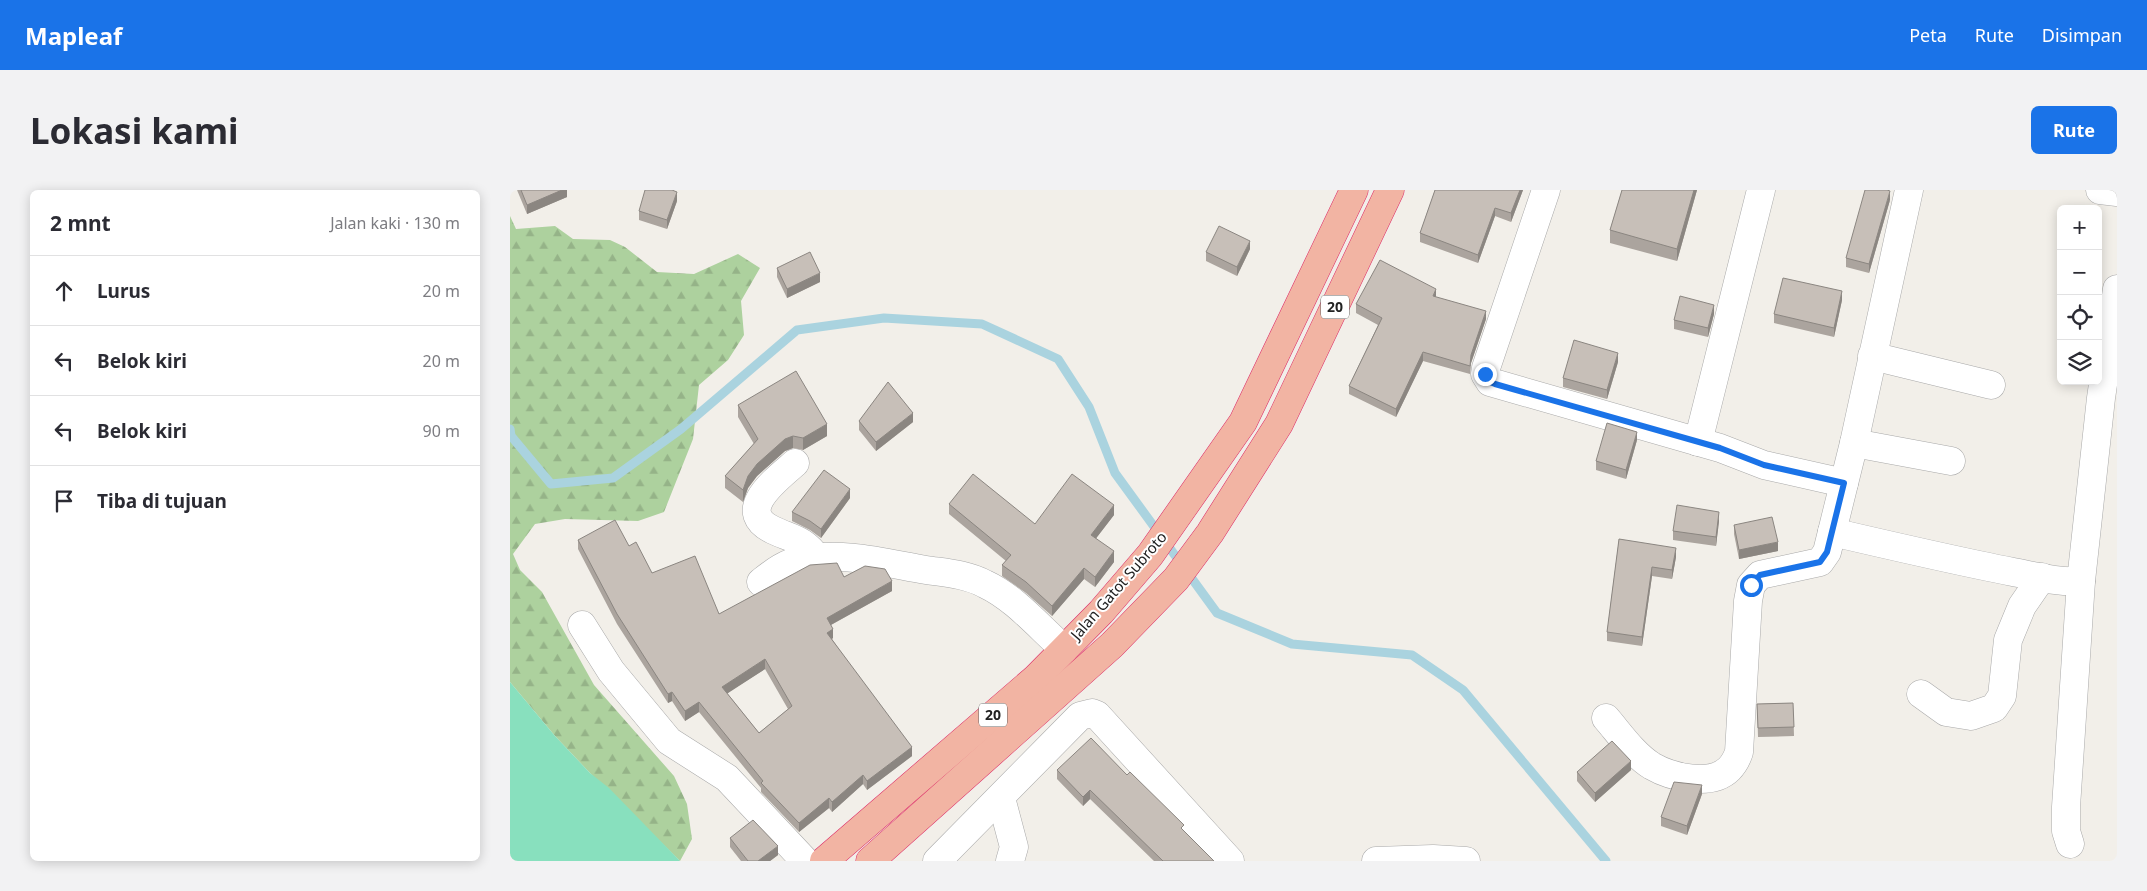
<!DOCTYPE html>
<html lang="id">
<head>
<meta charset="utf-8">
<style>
	body { margin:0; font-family:"Noto Sans",sans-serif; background:#f2f2f3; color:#2b2b33 }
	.controls { position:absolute; right:15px; top:15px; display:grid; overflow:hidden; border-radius:8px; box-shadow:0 2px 12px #0003 }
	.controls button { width:45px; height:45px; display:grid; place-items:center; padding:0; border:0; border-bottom:1px solid #e1e1e2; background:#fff; color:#2b2b33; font:25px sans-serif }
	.stop { position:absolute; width:15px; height:15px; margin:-11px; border:4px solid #1a73e8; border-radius:50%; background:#fff }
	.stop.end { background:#1a73e8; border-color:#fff; box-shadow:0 1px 5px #0008 }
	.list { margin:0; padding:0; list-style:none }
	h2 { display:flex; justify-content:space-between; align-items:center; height:65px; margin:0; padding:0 20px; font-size:21px }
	h2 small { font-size:16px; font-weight:400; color:#7c7c81 }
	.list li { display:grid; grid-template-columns:32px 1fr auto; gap:15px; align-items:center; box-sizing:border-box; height:70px; padding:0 20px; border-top:1px solid #e1e1e2 }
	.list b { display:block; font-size:19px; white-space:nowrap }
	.list em { font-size:16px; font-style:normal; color:#7c7c81 }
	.icon { flex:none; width:28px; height:28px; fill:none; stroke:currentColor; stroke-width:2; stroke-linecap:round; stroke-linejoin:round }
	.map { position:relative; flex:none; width:1607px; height:671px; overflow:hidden; border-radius:8px }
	header { display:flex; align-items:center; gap:30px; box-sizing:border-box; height:70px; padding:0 25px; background:#1a73e8; color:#fff }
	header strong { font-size:24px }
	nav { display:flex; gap:28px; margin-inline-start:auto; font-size:18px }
	.intro { display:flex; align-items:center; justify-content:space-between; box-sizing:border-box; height:120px; padding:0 30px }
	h1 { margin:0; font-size:35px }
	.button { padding:12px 22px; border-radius:8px; background:#1a73e8; color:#fff; font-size:18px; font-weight:700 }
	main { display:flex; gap:30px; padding:0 30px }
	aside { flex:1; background:#fff; border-radius:8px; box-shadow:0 2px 12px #0003 }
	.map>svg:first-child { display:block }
</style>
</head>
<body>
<header>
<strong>Mapleaf</strong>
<nav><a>Peta</a><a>Rute</a><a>Disimpan</a></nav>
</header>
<div class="intro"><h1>Lokasi kami</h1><a class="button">Rute</a></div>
<main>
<aside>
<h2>2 mnt<small>Jalan kaki · 130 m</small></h2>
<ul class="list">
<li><svg class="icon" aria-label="ahead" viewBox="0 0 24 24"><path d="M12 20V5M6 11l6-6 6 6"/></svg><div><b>Lurus</b></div><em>20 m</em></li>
<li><svg class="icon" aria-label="left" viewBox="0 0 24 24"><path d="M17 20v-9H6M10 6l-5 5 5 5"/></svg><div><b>Belok kiri</b></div><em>20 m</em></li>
<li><svg class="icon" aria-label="left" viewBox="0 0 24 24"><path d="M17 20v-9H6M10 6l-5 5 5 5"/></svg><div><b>Belok kiri</b></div><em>90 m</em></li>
<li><svg class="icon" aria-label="arrive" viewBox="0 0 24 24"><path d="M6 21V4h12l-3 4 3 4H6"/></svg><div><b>Tiba di tujuan</b></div></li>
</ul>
</aside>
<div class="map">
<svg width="1607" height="671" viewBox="0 0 1607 671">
	<defs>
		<pattern id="forest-firs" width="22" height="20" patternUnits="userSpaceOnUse" patternTransform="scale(1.25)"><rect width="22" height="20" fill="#add19e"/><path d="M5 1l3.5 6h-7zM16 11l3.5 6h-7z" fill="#95b388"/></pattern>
	</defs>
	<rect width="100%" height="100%" fill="#f2efe9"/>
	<path fill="url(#forest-firs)" d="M 0,26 L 6,39 L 45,36 L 63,49 L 100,50 L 115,57 L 147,82 L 184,84 L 228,64 L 250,78 L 231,111 L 234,145 L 218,170 L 189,195 L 183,249 L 154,322 L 128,331 L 55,329 L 25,334 L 3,364 L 10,380 L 32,402 L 84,495 L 164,586 L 177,614 L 182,649 L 170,671 L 80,583 L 45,546 L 0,492 Z"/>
	<path fill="#88e0be" d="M 0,492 L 45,546 L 80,583 L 99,598 L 170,671 L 0,671 Z"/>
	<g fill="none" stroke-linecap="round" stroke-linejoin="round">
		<path stroke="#aad3df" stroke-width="9" d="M 0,239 L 1,246 L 41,294 L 103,288 L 171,239 L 287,140 L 374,128 L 472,134 L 548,169 L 579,217 L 605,283 L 707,423 L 782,454 L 902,465 L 953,500 L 1096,671"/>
		<defs>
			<g id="minor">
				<path d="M 1036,0 L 976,178 L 975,184 L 980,192 L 1210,258 L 1254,275 L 1334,293"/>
				<path d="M 1362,166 L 1481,195"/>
				<path d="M 1188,252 L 1251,0"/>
				<path d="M 1344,253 L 1441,271"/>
				<path d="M 285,273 C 267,289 223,321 263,340 C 282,349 294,349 307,368"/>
				<path d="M 1322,342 C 1382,356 1442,370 1503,382 C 1524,386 1549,393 1571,391 L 1591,208 L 1607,99"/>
				<path d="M 251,392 C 264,382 275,373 291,370 C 333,361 375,373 416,380 C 436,383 456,384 475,394 C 505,408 529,437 554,459"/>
				<path d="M 72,435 L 101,481 L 159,551 L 217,588 L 295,671"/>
				<path d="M 1411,504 L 1436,522 L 1461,526 L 1484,518 L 1492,506 L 1498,450 L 1512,416 L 1532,387"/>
				<path d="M 1096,528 C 1109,543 1124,565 1142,576 C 1161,587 1201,597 1219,579 C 1224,574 1227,568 1229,562 L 1238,411 L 1241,395 L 1250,385 L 1310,372 L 1317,362 L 1344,253 L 1399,0"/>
				<path d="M 491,608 L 504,657 L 500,671"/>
				<path d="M 1560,654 L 1556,641 L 1556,617 L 1571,391"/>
				<path d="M 427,671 L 570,526 L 582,523 L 587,525 L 720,671"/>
				<path d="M 866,671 L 923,669 L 956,671"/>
			</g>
			<path id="tertiary" d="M 1590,0 L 1607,2"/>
			<g id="trunk">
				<path d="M 314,671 L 526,488 L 591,422 L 640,365 L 733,232 L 844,0"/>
				<path d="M 360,671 L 602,455 L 666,389 L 700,343 L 769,234 L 880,0"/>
			</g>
		</defs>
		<use href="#minor" stroke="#a9a9a9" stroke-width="29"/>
		<use href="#tertiary" stroke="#a9a9a9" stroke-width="29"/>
		<use href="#trunk" stroke="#dc2a67" stroke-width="29"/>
		<use href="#minor" stroke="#fff" stroke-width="28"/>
		<use href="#tertiary" stroke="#fff" stroke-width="28"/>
		<use href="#trunk" stroke="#f2b4a3" stroke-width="28"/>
	</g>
	<g fill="#aba49e" fill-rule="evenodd">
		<path d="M 7,0 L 57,0 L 57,7 L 17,24 Z"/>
		<path d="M 925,0 L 1013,0 L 1001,32 L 985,26 L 968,73 L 910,52 L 910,43 Z"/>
		<path d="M 1112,0 L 1187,0 L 1167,71 L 1100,53 L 1100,40 Z"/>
		<path d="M 1380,10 L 1359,83 L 1336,77 L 1336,68 Z"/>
		<path d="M 167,11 L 157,39 L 129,30 L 129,21 Z"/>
		<path d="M 740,59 L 727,86 L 696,71 L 696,62 Z"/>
		<path d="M 267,78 L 310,92 L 277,108 L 267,87 Z"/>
		<path d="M 926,107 L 976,129 L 961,173 L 960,184 L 913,171 L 886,227 L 839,204 L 839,196 L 868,135 L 846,123 L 846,114 Z"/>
		<path d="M 1332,110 L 1324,147 L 1264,133 L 1264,124 Z"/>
		<path d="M 1204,124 L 1198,147 L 1164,139 L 1164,130 Z"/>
		<path d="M 1108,172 L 1097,209 L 1053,197 L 1053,188 Z"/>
		<path d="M 228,215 L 317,246 L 293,260 L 283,258 L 275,261 L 247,286 L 238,298 L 233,312 L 215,298 L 215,286 L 244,254 L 228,227 Z"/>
		<path d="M 349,231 L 403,232 L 366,261 L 349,240 Z"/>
		<path d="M 1127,250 L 1116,289 L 1086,280 L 1086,271 Z"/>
		<path d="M 340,308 L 311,348 L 300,340 L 282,331 L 282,322 Z"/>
		<path d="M 439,314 L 525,334 L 604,325 L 586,348 L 604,372 L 585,397 L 574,389 L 542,426 L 516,403 L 492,386 L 492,375 L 496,371 L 439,324 Z"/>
		<path d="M 1209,331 L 1206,356 L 1163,350 L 1163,341 Z"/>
		<path d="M 1224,335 L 1268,361 L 1229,369 L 1224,344 Z"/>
		<path d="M 1109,349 L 1166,367 L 1162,389 L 1142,386 L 1132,456 L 1097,451 L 1097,442 Z"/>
		<path d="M 68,350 L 119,356 L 142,383 L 209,424 L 334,387 L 382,401 L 321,435 L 323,448 L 322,449 L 402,566 L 357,600 L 353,594 L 322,622 L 319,618 L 289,642 L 251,602 L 251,598 L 189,522 L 175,531 L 162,511 L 158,513 L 107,434 L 68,359 ZM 255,479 L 278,519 L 249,543 L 217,503 Z"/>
		<path d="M 1283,513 L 1284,546 L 1248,547 L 1247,514 Z"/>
		<path d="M 547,580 L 617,585 L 704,671 L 644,671 L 580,609 L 573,616 L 547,589 Z"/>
		<path d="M 1121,580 L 1085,612 L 1067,591 L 1067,582 Z"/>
		<path d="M 1192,604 L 1177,645 L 1151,636 L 1151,627 Z"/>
		<path d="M 220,648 L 268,665 L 260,671 L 231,671 L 220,657 Z"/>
	</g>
	<g fill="#8b8681">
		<path d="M 52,0 L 57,0 L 57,7 L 17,24 L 17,15 Z"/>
		<path d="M 1010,0 L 1013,0 L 1001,32 L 1001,23 Z"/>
		<path d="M 1184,0 L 1187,0 L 1167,71 L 1167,59 Z"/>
		<path d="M 1380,1 L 1380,10 L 1359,83 L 1359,74 Z"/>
		<path d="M 167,2 L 167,11 L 157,39 L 157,30 Z"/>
		<path d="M 985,18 L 985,26 L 968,73 L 968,65 Z"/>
		<path d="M 740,51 L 740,59 L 727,86 L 727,77 Z"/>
		<path d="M 310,83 L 310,92 L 277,108 L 277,99 Z"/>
		<path d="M 926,99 L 926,108 L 923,106 Z"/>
		<path d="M 1332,101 L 1332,110 L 1324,147 L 1324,138 Z"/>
		<path d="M 1204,115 L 1204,124 L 1198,147 L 1198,138 Z"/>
		<path d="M 976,121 L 976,129 L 961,173 L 960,184 L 961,165 Z"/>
		<path d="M 913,162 L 913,171 L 886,227 L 886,219 Z"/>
		<path d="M 1108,163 L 1108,172 L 1097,209 L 1097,200 Z"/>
		<path d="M 403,223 L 403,232 L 366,261 L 366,252 Z"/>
		<path d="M 317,234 L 317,246 L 293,260 L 293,248 Z"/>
		<path d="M 1127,242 L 1127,250 L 1116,289 L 1116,280 Z"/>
		<path d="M 283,246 L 283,258 L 275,261 L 247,286 L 238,298 L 233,312 L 233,300 L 238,286 L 247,274 L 275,249 Z"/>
		<path d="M 340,299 L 340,308 L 311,348 L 311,339 Z"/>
		<path d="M 604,315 L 604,325 L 581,355 L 581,345 Z"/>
		<path d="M 1209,322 L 1209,331 L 1206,356 L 1206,347 Z"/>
		<path d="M 1268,352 L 1268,361 L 1229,369 L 1229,360 Z"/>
		<path d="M 1166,358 L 1166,367 L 1162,389 L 1162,380 Z"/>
		<path d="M 604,361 L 604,372 L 585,397 L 585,387 Z"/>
		<path d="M 1142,377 L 1142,386 L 1132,456 L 1132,447 Z"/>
		<path d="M 574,378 L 574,389 L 542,426 L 542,416 Z"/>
		<path d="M 382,391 L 382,401 L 317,437 L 317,428 Z"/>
		<path d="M 323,439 L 323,448 L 317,452 L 317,443 Z"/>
		<path d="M 255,469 L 255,479 L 212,507 L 212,497 Z"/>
		<path d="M 162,502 L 162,511 L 158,513 L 158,504 Z"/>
		<path d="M 189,512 L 189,522 L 175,531 L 175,521 Z"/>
		<path d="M 402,557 L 402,566 L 357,600 L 357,591 Z"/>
		<path d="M 1121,571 L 1121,580 L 1085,612 L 1085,603 Z"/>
		<path d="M 353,585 L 353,594 L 322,622 L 322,612 Z"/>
		<path d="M 1192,595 L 1192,604 L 1177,645 L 1177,636 Z"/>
		<path d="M 580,600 L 580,609 L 573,616 L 573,607 Z"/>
		<path d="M 319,608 L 319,618 L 289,642 L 289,633 Z"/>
		<path d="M 268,656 L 268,665 L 260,671 L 248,671 Z"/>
	</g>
	<g fill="#c7bfb8" stroke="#8b8681" fill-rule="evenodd">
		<path d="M 11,0 L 52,0 L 17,15 Z"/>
		<path d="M 135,0 L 162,0 L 167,2 L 157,30 L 129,21 Z"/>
		<path d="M 925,0 L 1010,0 L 1001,23 L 985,18 L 968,65 L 910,43 Z"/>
		<path d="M 1112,0 L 1184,0 L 1167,59 L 1100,40 Z"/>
		<path d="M 1355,0 L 1377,0 L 1380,1 L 1359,74 L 1336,68 Z"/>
		<path d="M 709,36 L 740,51 L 727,77 L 696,62 Z"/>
		<path d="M 300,62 L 310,83 L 277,99 L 267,78 Z"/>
		<path d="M 870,70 L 926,99 L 923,106 L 976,121 L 961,165 L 960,176 L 913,162 L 886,219 L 839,196 L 872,128 L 846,114 Z"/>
		<path d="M 1273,88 L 1332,101 L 1324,138 L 1264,124 Z"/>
		<path d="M 1170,106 L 1204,115 L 1198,138 L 1164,130 Z"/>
		<path d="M 1064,150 L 1108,163 L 1097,200 L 1053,188 Z"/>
		<path d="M 286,181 L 317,234 L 293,248 L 283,246 L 275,249 L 247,274 L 238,286 L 233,300 L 215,286 L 248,249 L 228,215 Z"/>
		<path d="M 378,192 L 403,223 L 366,252 L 349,231 Z"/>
		<path d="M 1097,233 L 1127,242 L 1116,280 L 1086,271 Z"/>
		<path d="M 314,280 L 340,299 L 311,339 L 300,331 L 282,322 Z"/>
		<path d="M 463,284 L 525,334 L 562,284 L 604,315 L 581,345 L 604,361 L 585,387 L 574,378 L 542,416 L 516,392 L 492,375 L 501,365 L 439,314 Z"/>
		<path d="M 1167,315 L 1209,322 L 1206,347 L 1163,341 Z"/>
		<path d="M 1262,327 L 1268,352 L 1229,360 L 1224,335 Z"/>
		<path d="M 105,330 L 119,356 L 126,352 L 142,383 L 185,366 L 209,424 L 300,375 L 327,373 L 334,387 L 355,376 L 375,379 L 382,391 L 317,428 L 323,439 L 317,443 L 402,557 L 357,591 L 353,585 L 322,612 L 319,608 L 289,633 L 251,593 L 253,591 L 189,512 L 175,521 L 162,502 L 158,504 L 107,424 L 68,350 ZM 255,469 L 282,516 L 249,543 L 212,497 Z"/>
		<path d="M 1109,349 L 1166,358 L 1162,380 L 1142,377 L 1132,447 L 1097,442 Z"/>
		<path d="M 1283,513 L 1284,537 L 1248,538 L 1247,514 Z"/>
		<path d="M 581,548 L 617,585 L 620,582 L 674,635 L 671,638 L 704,671 L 653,671 L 580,600 L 573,607 L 547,580 Z"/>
		<path d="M 1102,551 L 1121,571 L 1085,603 L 1067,582 Z"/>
		<path d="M 1164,592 L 1192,595 L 1177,636 L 1151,627 Z"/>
		<path d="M 243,630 L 268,656 L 248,671 L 238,671 L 220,648 Z"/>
	</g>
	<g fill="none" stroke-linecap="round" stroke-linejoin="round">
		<path stroke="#1a73e8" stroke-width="6" d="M 975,184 L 980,192 L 985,194 L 1210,258 L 1254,275 L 1334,293 L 1317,362 L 1310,372 L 1250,385 L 1241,395"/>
	</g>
	<g text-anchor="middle" stroke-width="4" stroke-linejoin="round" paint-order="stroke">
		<g fill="#fff" stroke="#646464" stroke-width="1">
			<rect x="811" y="105.5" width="28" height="23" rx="4"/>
			<rect x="469" y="513.5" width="28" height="23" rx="4"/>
		</g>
		<g font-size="14" font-weight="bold" fill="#222">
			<text x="825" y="122">20</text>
			<text x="483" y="530">20</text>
		</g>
		<g font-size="15" fill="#222" stroke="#fff">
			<text transform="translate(609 396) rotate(-49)" y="5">Jalan Gatot Subroto</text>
		</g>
	</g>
</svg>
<div class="controls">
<button>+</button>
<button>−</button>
<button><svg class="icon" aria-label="locate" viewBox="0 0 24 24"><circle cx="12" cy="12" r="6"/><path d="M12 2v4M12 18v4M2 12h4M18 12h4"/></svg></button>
<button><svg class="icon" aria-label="layers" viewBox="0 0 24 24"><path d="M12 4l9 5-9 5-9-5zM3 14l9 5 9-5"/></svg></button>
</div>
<div class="stop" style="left:1241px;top:395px"></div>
<div class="stop end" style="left:975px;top:184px"></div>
</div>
</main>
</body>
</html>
